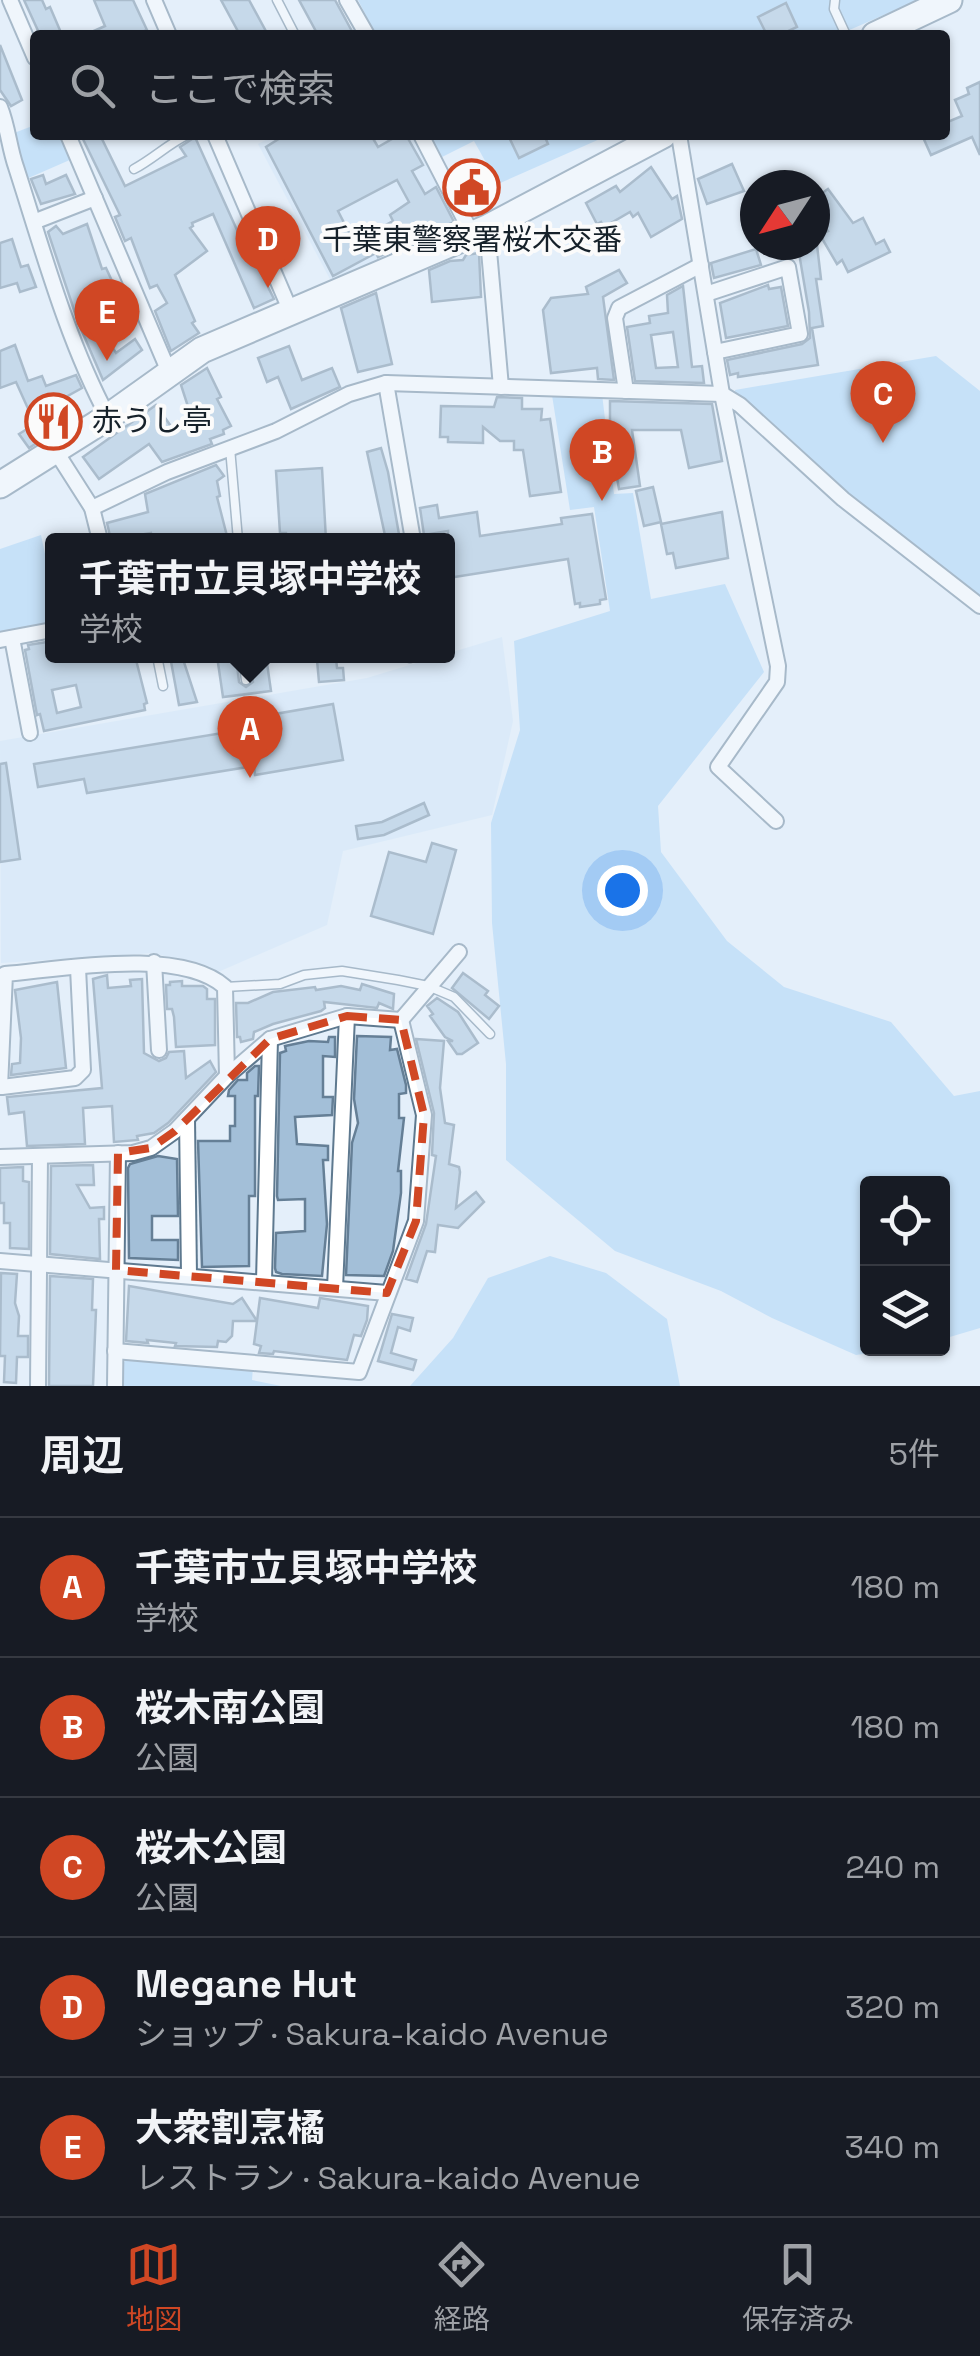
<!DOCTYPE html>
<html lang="ja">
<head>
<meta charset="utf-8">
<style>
	body { margin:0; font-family:"Space Grotesk","Noto Sans JP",sans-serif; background:#242831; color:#f1f3f6 }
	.controls { position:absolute; right:30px; bottom:30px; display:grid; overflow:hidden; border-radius:10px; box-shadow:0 2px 8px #0004 }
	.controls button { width:90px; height:90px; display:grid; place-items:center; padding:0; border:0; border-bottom:2px solid #363941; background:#171b24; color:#f1f3f6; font:50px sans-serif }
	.compass { position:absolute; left:740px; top:170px; width:90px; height:90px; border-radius:50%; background:#171b24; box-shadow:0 2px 8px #0004; rotate:234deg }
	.you { position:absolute; left:622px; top:890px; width:35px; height:35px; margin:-25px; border:8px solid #fff; border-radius:50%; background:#1a73e8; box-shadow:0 0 0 15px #1a73e833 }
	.badge { display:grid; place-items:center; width:65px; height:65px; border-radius:50%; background:#d04724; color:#fff; font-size:32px; font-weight:700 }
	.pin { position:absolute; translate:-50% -82px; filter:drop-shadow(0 2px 5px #0008) }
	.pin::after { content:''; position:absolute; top:52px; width:35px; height:30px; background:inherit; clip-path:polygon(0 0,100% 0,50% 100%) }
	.popup { position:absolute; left:45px; top:533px; width:410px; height:130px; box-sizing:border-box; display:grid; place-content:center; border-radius:10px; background:#171b24; filter:drop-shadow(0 2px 8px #0005); font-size:32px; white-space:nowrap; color:#9ea1a6 }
	.popup b { font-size:38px; color:#f1f3f6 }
	.popup::after { content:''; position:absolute; left:50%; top:100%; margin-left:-20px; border:20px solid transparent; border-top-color:#171b24 }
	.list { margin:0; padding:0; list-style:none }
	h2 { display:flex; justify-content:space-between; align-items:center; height:130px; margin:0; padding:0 40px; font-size:42px }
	h2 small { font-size:32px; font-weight:400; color:#9ea1a6 }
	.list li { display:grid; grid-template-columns:65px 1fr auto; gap:30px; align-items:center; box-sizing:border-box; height:140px; padding:0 40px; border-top:2px solid #363941 }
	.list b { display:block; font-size:38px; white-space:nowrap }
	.list p { margin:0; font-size:32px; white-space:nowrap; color:#9ea1a6 }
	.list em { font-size:32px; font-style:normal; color:#9ea1a6 }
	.icon { flex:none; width:55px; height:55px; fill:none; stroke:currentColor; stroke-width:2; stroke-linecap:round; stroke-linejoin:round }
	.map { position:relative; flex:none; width:980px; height:1386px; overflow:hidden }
	.search { position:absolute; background:#171b24; box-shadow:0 2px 8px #0004; left:30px; right:30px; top:30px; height:110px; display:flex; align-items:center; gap:25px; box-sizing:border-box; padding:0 35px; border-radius:10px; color:#9ea1a6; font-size:38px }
	.sheet { height:830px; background:#171b24 }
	nav { display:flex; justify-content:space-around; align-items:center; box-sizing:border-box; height:140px; border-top:2px solid #363941; background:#171b24; font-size:28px; color:#9ea1a6 }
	nav a { display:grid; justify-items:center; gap:5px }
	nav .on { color:#d04724 }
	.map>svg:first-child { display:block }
</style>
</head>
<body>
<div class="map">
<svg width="980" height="1386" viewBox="0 0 980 1386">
	<rect width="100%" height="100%" fill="#e4effa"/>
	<g fill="#d0e5f8">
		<path d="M 275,135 L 414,135 L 466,230 L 332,283 L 258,144 Z"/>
		<path d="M 502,637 L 513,721 L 492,815 L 343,851 L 327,925 L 218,972 L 154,953 L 1,963 L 0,741 L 367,678 Z"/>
	</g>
	<g fill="#a2d0f7">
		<path d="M 358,0 L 918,0 L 838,35 L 376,35 Z"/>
		<path d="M 35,125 L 35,135 L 62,135 L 72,159 L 24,180 L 14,133 Z"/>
		<path d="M 430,135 L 609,135 L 498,184 L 474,141 L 442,157 Z"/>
		<path d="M 936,356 L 980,391 L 980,600 L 836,488 L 736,398 L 735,390 Z"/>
		<path d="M 602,394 L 614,494 L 633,493 L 651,599 L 725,584 L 764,672 L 658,806 L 661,852 L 727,941 L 784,987 L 891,1022 L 954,1096 L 980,1091 L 980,1328 L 943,1339 L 942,1184 L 868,1184 L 868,1348 L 897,1349 L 856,1355 L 772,1318 L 721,1291 L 615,1251 L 506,1160 L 506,1064 L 492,923 L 491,823 L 520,730 L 514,641 L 610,611 L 594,507 L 570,510 L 552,395 Z"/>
		<path d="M 41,535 L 52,587 L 52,625 L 0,636 L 0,549 Z"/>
		<path d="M 550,1256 L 606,1273 L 667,1319 L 680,1386 L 410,1386 L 453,1338 L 488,1278 Z"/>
		<path d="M 129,1357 L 253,1367 L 252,1380 L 281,1386 L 121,1386 L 122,1364 Z"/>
	</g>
	<g fill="#a3bfd8" stroke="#657f96" stroke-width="2.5" fill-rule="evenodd">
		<path d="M 24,0 L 42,0 L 46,9 L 50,7 L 62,35 L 40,35 Z"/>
		<path d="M 94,0 L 133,0 L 147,30 L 142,32 L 143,35 L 85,35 L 105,26 Z"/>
		<path d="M 221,0 L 249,0 L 268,35 L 240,35 Z"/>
		<path d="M 299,0 L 335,0 L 354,35 L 318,35 Z"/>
		<path d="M 786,3 L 797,27 L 780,35 L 767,35 L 758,17 Z"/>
		<path d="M 0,45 L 22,100 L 11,106 L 0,90 Z"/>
		<path d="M 980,82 L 980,155 L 972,137 L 931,155 L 922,135 L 945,135 L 945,123 L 962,116 L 955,100 L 969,94 L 967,88 Z"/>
		<path d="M 81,135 L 100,135 L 125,186 L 186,156 L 180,147 L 195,137 L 246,250 L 249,249 L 274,299 L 254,308 L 213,214 L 192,223 L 193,226 L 190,228 L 207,251 L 175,275 L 195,321 L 192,323 L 199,333 L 171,351 L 155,311 L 167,303 L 157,285 L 150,288 L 131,238 L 125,241 L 115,217 L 120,215 Z"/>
		<path d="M 285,135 L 371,135 L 378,147 L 399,135 L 406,135 L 423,165 L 412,171 L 425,194 L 436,187 L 454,222 L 378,257 L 376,253 L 333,276 L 266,147 ZM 397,180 L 409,202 L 390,215 L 393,221 L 354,242 L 338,211 Z"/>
		<path d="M 508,135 L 544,135 L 548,144 L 519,158 Z"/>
		<path d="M 732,164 L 744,191 L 707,204 L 698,179 Z"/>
		<path d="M 651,167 L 672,199 L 677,196 L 682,219 L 651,237 L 638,213 L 633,217 L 630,212 L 604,227 L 601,222 L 597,224 L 586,203 L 616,186 L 620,192 Z"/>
		<path d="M 43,175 L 46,184 L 66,175 L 75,194 L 41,204 L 31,179 Z"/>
		<path d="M 828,189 L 853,223 L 863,218 L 876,244 L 884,240 L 890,252 L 848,272 L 842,260 L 837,264 L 820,235 L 828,231 L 815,214 L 815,207 L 819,204 L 815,198 Z"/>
		<path d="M 87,224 L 102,269 L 106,268 L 124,307 L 94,318 L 102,347 L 109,342 L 116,353 L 135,339 L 142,350 L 103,380 L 78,322 L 48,232 L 56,226 L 63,234 Z"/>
		<path d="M 12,239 L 21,267 L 28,265 L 36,287 L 20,292 L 17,283 L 0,288 L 0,243 Z"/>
		<path d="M 779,245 L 817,245 L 821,279 L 816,279 L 823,326 L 812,328 L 818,365 L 738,377 L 738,373 L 730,375 L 727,360 L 802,344 L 810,338 L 809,312 L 799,253 L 784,257 Z"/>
		<path d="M 756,249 L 761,265 L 714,278 L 711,263 Z"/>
		<path d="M 479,253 L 481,297 L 432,302 L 429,270 L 450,261 L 463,260 L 466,255 Z"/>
		<path d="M 619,270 L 627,283 L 603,297 L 614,380 L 598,379 L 597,368 L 551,373 L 543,310 L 551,298 L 588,294 L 586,287 Z"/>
		<path d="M 768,285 L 769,289 L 781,287 L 788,326 L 726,338 L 720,303 Z"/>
		<path d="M 683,286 L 692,367 L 702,366 L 704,383 L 635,381 L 627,327 L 650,323 L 649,316 L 668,313 L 667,295 ZM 673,332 L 678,367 L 656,368 L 651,335 Z"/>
		<path d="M 376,293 L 392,364 L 358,372 L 341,308 Z"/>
		<path d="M 15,345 L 28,381 L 42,376 L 46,386 L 76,375 L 82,388 L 55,403 L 67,423 L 29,448 L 19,434 L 35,424 L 16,382 L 0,388 L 0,351 Z"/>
		<path d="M 289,346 L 302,380 L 332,368 L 340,387 L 291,409 L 278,377 L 267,382 L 258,358 Z"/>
		<path d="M 207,368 L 221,397 L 217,399 L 231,426 L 223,430 L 224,434 L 210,439 L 212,444 L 162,462 L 149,444 L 99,479 L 83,457 L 156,405 L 175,432 L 193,422 L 181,385 Z"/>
		<path d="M 497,397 L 522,398 L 522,409 L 542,409 L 541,420 L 550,419 L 561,492 L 530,496 L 523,450 L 514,450 L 514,441 L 500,441 L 483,427 L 483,443 L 448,442 L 448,437 L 440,437 L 441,406 L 494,407 Z"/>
		<path d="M 610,401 L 712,404 L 722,461 L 689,468 L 681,430 L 632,430 L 640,486 L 619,489 L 610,438 Z"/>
		<path d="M 381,448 L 388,472 L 400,540 L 386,540 L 367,452 Z"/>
		<path d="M 216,465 L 224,476 L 217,481 L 220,496 L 217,497 L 228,540 L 153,540 L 151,533 L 111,540 L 107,523 L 148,512 L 145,494 Z"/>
		<path d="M 322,468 L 326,540 L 287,540 L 286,533 L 280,533 L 276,471 Z"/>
		<path d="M 653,487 L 661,522 L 644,526 L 636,491 Z"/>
		<path d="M 437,505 L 439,518 L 477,512 L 480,536 L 562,524 L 561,518 L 592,514 L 606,599 L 600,600 L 600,604 L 580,607 L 580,603 L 575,604 L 568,559 L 448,578 L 448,531 L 424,535 L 420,508 Z"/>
		<path d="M 722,512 L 728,558 L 676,568 L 673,553 L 667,554 L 661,524 Z"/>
		<path d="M 47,642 L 50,656 L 135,656 L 147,703 L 144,704 L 145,710 L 44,731 L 40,714 L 37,715 L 25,650 L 29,649 L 28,645 ZM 76,685 L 81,707 L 57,713 L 52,690 Z"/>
		<path d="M 170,656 L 182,656 L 197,702 L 179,705 Z"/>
		<path d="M 217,656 L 236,656 L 239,682 L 246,687 L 253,682 L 250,656 L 266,656 L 271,691 L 223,697 Z"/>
		<path d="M 336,658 L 337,668 L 343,668 L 344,680 L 319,682 L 317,660 Z"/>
		<path d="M 333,704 L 343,760 L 255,775 L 254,766 L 87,793 L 84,779 L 38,787 L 34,764 L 247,729 L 246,719 Z"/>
		<path d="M 6,763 L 20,859 L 0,862 L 0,764 Z"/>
		<path d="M 424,803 L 429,815 L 384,835 L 358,839 L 356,826 L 382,822 Z"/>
		<path d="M 432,843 L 456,850 L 433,934 L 371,916 L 389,852 L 426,862 Z"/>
		<path d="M 463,973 L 488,991 L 485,995 L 499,1006 L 489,1019 L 452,988 Z"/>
		<path d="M 107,975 L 108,988 L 131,986 L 130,980 L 142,979 L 144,1053 L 159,1061 L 166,1058 L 169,1052 L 184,1051 L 186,1078 L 210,1061 L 216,1072 L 168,1123 L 154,1133 L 137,1136 L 138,1140 L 114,1142 L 112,1106 L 83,1108 L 85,1144 L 27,1146 L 24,1112 L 9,1114 L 7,1097 L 102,1088 L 93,979 Z"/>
		<path d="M 182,981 L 182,986 L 203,986 L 207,989 L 207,999 L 215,999 L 215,1045 L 176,1047 L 174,1017 L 172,1009 L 167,1009 L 166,985 L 170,985 L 170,982 Z"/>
		<path d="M 57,982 L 66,1068 L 11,1075 L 12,1064 L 20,1063 L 21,1038 L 15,990 Z"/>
		<path d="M 362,984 L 394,994 L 393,1009 L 379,1003 L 377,1008 L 324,1002 L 325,1008 L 321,1011 L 273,1024 L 254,1032 L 253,1039 L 241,1042 L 240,1037 L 237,1037 L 236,1003 L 248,1003 L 273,992 L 315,987 L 316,990 L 341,986 L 360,990 Z"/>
		<path d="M 437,998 L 458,1012 L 478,1043 L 462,1054 L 457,1054 L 448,1041 L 453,1041 L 445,1037 L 430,1016 L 433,1014 L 427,1006 Z"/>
		<path d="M 357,1036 L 391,1037 L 390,1050 L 397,1049 L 406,1085 L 406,1093 L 399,1094 L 399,1118 L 404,1118 L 398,1171 L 401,1171 L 401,1193 L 393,1251 L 384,1276 L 346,1275 L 352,1143 L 358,1123 L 354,1099 Z"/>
		<path d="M 329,1037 L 335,1037 L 335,1057 L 323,1056 L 323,1097 L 333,1097 L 332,1115 L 295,1117 L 297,1144 L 328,1146 L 328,1160 L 323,1160 L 327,1224 L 322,1276 L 282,1274 L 276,1272 L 275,1268 L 276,1233 L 305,1231 L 305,1199 L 278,1200 L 277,1196 L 280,1053 L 286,1051 L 285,1046 L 309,1041 L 328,1042 Z"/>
		<path d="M 416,1039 L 444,1041 L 440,1088 L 445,1123 L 454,1125 L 449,1164 L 459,1167 L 460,1172 L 456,1208 L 476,1192 L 484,1202 L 458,1228 L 438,1225 L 435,1252 L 427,1251 L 417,1282 L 406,1279 L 426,1224 L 436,1156 L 432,1155 L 434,1113 Z"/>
		<path d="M 255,1066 L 259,1066 L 258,1096 L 255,1096 L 255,1196 L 249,1196 L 249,1266 L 202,1267 L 198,1141 L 230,1141 L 230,1126 L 235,1126 L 235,1096 L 228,1096 L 229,1090 L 238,1080 L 247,1080 L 247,1073 Z"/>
		<path d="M 158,1156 L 177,1159 L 178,1216 L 152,1216 L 152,1240 L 178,1240 L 178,1260 L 129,1258 L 128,1168 L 130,1164 Z"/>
		<path d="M 93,1165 L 94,1185 L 77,1185 L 90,1208 L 104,1207 L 104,1219 L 99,1219 L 100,1259 L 50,1254 L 51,1166 Z"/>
		<path d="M 23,1167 L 23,1181 L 29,1182 L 29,1249 L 10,1248 L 10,1223 L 4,1223 L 4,1203 L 0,1203 L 0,1168 Z"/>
		<path d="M 1,1273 L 17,1274 L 15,1303 L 19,1316 L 18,1336 L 28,1336 L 28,1357 L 17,1357 L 16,1383 L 4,1382 L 5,1356 L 0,1356 Z"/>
		<path d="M 50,1276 L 93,1279 L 92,1310 L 96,1310 L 93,1386 L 49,1386 Z"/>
		<path d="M 129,1286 L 233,1304 L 242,1298 L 257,1321 L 233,1321 L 232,1336 L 226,1342 L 218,1341 L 217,1347 L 175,1346 L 176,1343 L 147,1340 L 148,1343 L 126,1341 Z"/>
		<path d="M 260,1298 L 318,1308 L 320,1298 L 368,1306 L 367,1320 L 361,1336 L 354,1335 L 347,1360 L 274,1351 L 273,1354 L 259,1353 L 261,1346 L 254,1344 Z"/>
		<path d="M 392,1314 L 413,1318 L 410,1331 L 398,1327 L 391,1353 L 416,1360 L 413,1370 L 378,1361 Z"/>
	</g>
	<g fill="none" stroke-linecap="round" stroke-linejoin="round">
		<defs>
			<g id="lane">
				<path d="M 277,0 L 295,35"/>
				<path d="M 835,0 L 834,9 L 846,35"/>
				<path d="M 134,169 C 153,159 168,144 187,135"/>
				<path d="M 230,448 L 238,540"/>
				<path d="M 157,656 L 163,686"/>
				<path d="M 243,656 L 246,680"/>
				<path d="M 410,656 L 410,658"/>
				<path d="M 225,987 L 280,984 L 304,975 L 342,971 L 398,980 L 428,986 L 454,997 L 490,1034"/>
			</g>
			<g id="street">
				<path d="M 10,0 L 35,58"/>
				<path d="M 154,0 L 169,35"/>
				<path d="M 347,0 L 367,35"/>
				<path d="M 0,107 C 8,127 9,147 16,167 C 43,251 67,340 108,417"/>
				<path d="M 68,135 L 169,372"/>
				<path d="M 215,135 L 291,312"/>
				<path d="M 421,135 L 472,234"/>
				<path d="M 679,135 L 722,394 L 778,666 L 777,682 L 718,767 L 776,821"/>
				<path d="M 36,221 L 95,198"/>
				<path d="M 487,228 L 501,387"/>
				<path d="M 706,294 L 788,267 L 800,334 L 715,352"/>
				<path d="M 386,383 L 413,540"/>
				<path d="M 626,391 L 615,318 L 619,308 L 701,265"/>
				<path d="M 55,450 L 92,508 L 100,540"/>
				<path d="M 92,508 L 167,472 L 276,431 L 349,394 L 386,383 L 722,394 L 740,405 L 843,499 L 980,606"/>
				<path d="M 12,638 L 30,733"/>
				<path d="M 0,640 L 52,630"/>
				<path d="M 154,962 L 159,1050"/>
				<path d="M 401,1020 L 459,952"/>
				<path d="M 0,1087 L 5,974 C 63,969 180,947 225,987 L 227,1076"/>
				<path d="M 2,1087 L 75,1078 L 83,1070 L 78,968"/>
				<path d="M 187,1119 L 189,1275"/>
				<path d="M 0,1157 L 133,1153 L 151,1148 L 175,1131 L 227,1076 L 270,1039 L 347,1016 L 401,1020"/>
				<path d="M 0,1261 L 387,1293"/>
				<path d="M 264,1281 L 270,1039"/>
				<path d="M 335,1288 L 347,1016"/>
				<path d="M 115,1351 L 359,1372 L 416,1221 L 424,1115 L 401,1020"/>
				<path d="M 38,1386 L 40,1156"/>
				<path d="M 115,1386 L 118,1153"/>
			</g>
			<g id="highway">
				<path d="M 875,35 L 949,0"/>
				<path d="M 0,485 L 108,417 L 202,350 L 487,228 L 663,135"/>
			</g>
		</defs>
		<use href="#lane" stroke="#5e798f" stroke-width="11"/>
		<use href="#street" stroke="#5e798f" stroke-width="18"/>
		<use href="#highway" stroke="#5e798f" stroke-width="29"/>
		<use href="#lane" stroke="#fff" stroke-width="8"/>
		<use href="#street" stroke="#fff" stroke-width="14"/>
		<use href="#highway" stroke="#fff" stroke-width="25"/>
	</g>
	<path d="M0 0H980V1386H0ZM 347,1016 L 401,1020 L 424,1115 L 416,1221 L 387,1293 L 116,1270 L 118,1153 L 151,1148 L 175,1131 L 270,1039 Z" fill="#e4effa" fill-opacity=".55" fill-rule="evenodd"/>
	<path fill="none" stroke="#d04724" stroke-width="8" stroke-dasharray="20 12" stroke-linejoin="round" d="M 347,1016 L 401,1020 L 424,1115 L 416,1221 L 387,1293 L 116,1270 L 118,1153 L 151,1148 L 175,1131 L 270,1039 Z"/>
	<defs>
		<symbol id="civic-ring" viewBox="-11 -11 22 22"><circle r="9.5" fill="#fbfbfb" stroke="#d04724" stroke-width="1.5"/><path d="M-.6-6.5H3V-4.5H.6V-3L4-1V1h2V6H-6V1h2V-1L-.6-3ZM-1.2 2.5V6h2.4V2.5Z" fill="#d04724"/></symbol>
		<symbol id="restaurant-ring" viewBox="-11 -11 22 22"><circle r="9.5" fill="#fbfbfb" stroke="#d04724" stroke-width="1.5"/><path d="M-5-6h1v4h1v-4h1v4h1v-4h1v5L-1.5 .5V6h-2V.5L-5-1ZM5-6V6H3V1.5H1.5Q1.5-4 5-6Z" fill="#d04724"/></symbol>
	</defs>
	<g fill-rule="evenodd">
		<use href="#civic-ring" x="440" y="156" width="63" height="63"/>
		<use href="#restaurant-ring" x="22" y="390" width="63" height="63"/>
	</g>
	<g text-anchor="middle" stroke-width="8" stroke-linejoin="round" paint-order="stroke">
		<g font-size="30" fill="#16212a" stroke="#fbfbfb">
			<text x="472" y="250">千葉東警察署桜木交番</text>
			<text x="92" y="431" text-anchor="start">赤うし亭</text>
		</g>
	</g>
</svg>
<div class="controls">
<button><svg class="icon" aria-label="locate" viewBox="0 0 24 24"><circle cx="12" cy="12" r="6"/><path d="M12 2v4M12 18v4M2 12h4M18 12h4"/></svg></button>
<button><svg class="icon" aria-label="layers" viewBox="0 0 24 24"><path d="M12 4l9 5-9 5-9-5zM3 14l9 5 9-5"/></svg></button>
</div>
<svg class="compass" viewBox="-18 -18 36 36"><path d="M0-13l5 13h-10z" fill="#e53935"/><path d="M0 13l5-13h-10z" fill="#9ea1a6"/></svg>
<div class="you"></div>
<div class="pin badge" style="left:250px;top:778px">A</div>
<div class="popup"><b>千葉市立貝塚中学校</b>学校</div>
<div class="pin badge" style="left:602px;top:501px">B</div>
<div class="pin badge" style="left:883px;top:443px">C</div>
<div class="pin badge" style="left:268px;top:288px">D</div>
<div class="pin badge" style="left:107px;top:361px">E</div>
<div class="search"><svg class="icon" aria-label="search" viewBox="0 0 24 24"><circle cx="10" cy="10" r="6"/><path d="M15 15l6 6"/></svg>ここで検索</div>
</div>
<section class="sheet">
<h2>周辺<small>5件</small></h2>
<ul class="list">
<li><span class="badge">A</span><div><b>千葉市立貝塚中学校</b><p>学校</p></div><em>180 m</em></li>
<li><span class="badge">B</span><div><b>桜木南公園</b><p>公園</p></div><em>180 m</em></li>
<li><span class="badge">C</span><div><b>桜木公園</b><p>公園</p></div><em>240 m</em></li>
<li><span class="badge">D</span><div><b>Megane Hut</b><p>ショップ · Sakura-kaido Avenue</p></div><em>320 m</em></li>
<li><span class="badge">E</span><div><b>大衆割烹橘</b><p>レストラン · Sakura-kaido Avenue</p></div><em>340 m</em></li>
</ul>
</section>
<nav>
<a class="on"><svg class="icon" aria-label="map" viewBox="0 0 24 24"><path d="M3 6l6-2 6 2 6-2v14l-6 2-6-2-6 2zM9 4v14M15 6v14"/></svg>地図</a>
<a><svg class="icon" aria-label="directions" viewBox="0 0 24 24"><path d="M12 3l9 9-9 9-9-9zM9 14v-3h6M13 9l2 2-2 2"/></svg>経路</a>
<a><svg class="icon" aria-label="saved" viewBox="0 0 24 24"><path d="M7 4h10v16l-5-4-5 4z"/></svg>保存済み</a>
</nav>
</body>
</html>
